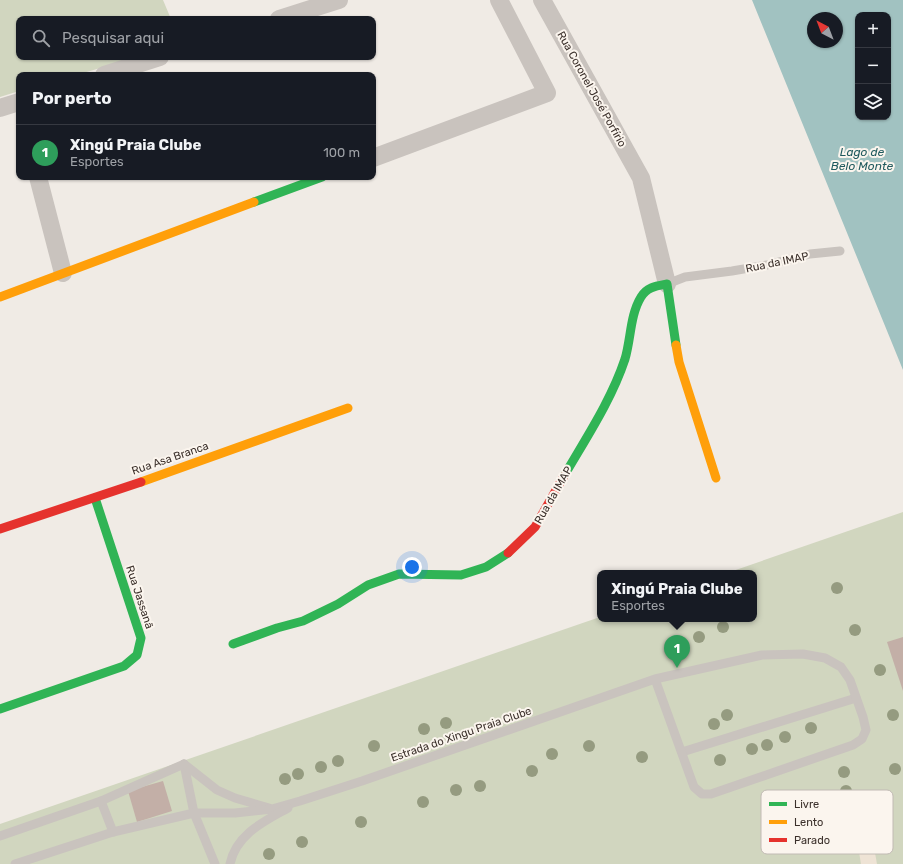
<!DOCTYPE html>
<html lang="pt">
<head>
<meta charset="utf-8">
<style>
	body { margin:0; font-family:Rubik,sans-serif; background:#242831; color:#f1f3f6 }
	.controls { position:absolute; right:12px; top:12px; display:grid; overflow:hidden; border-radius:8px; box-shadow:0 1px 3px #0004 }
	.controls button { width:36px; height:36px; display:grid; place-items:center; padding:0; border:0; border-bottom:1px solid #363941; background:#171b24; color:#f1f3f6; font:20px sans-serif }
	.compass { position:absolute; left:807px; top:12px; width:36px; height:36px; border-radius:50%; background:#171b24; box-shadow:0 1px 3px #0004; rotate:318deg }
	.you { position:absolute; left:412px; top:567px; width:14px; height:14px; margin:-10px; border:3px solid #fff; border-radius:50%; background:#1a73e8; box-shadow:0 0 0 6px #1a73e833 }
	.badge { display:grid; place-items:center; width:26px; height:26px; border-radius:50%; background:#7c3aed; color:#fff; font-size:13px; font-weight:700 }
	.pin { position:absolute; translate:-50% -33px; filter:drop-shadow(0 1px 2px #0008) }
	.pin::after { content:''; position:absolute; top:21px; width:14px; height:12px; background:inherit; clip-path:polygon(0 0,100% 0,50% 100%) }
	.popup { position:absolute; left:597px; top:570px; width:160px; height:52px; box-sizing:border-box; display:grid; place-content:center; border-radius:8px; background:#171b24; filter:drop-shadow(0 1px 3px #0005); font-size:13px; white-space:nowrap; color:#9ea1a6 }
	.popup b { font-size:15px; color:#f1f3f6 }
	.popup::after { content:''; position:absolute; left:50%; top:100%; margin-left:-8px; border:8px solid transparent; border-top-color:#171b24 }
	.list { margin:0; padding:0; list-style:none }
	h2 { display:flex; justify-content:space-between; align-items:center; height:52px; margin:0; padding:0 16px; font-size:17px }
	h2 small { font-size:13px; font-weight:400; color:#9ea1a6 }
	.list li { display:grid; grid-template-columns:26px 1fr auto; gap:12px; align-items:center; box-sizing:border-box; height:56px; padding:0 16px; border-top:1px solid #363941 }
	.list b { display:block; font-size:15px; white-space:nowrap }
	.list p { margin:0; font-size:13px; white-space:nowrap; color:#9ea1a6 }
	.list em { font-size:13px; font-style:normal; color:#9ea1a6 }
	.icon { flex:none; width:22px; height:22px; fill:none; stroke:currentColor; stroke-width:2; stroke-linecap:round; stroke-linejoin:round }
	.map { position:relative; flex:none; width:903px; height:864px; overflow:hidden }
	.search { position:absolute; background:#171b24; box-shadow:0 1px 3px #0004; left:16px; top:16px; width:360px; height:44px; display:flex; align-items:center; gap:10px; box-sizing:border-box; padding:0 14px; border-radius:8px; color:#9ea1a6; font-size:15px }
	.panel { position:absolute; background:#171b24; box-shadow:0 1px 3px #0004; left:16px; top:72px; width:360px; height:108px; border-radius:8px }
	.map>svg:first-child { display:block }
</style>
</head>
<body>
<div class="map">
<svg width="903" height="864" viewBox="0 0 903 864">
	<rect width="100%" height="100%" fill="#f0ebe5"/>
	<g fill="#d1d6bf">
		<path d="M 0,0 L 163,0 L 171,19 L 19,19 L 19,57 L 139,57 L 76,75 L 19,75 L 19,91 L 0,97 Z"/>
		<path d="M 903,512 L 903,864 L 0,864 L 0,824 L 600,617 L 600,619 L 754,619 L 754,573 L 727,573 Z"/>
	</g>
	<path fill="#eee3d5" d="M 870,825 L 877,864 L 861,864 L 855,828 Z"/>
	<path fill="#a1c2c1" fill-rule="evenodd" d="M 752,0 L 903,0 L 903,370 ZM 858,15 L 888,15 L 888,117 L 858,117 ZM 813,18 L 837,18 L 837,42 L 813,42 Z"/>
	<g fill="#c3afa7">
		<path d="M 903,637 L 903,691 L 887,642 Z"/>
		<path d="M 163,781 L 172,811 L 137,822 L 128,791 Z"/>
	</g>
	<g fill="none" stroke-linecap="round" stroke-linejoin="round">
		<g stroke="#c9c3be" stroke-width="9">
			<path d="M 667,284 L 685,277 L 732,271 L 767,265 L 810,254 L 840,251"/>
			<path d="M 682,752 L 856,698"/>
			<path d="M 184,764 L 194,813 L 215,864"/>
			<path d="M 184,764 L 217,790 L 235,798 L 269,808"/>
			<path d="M 101,801 L 113,832"/>
			<path d="M 0,836 L 101,801 L 184,764"/>
			<path d="M 15,864 L 113,832 L 194,813 L 235,813 L 272,809 L 300,801 L 362,781 L 655,679 L 762,655 L 803,654 L 825,658 L 841,667 L 850,680 L 863,717 L 866,730 L 862,739 L 853,745 L 711,794 L 702,794 L 694,787 L 655,679"/>
			<path d="M 230,864 C 236,834 265,821 288,808"/>
		</g>
		<g stroke="#c9c3be" stroke-width="18">
			<path d="M 542,0 L 641,178 L 667,284"/>
			<path d="M 279,19 L 339,0"/>
			<path d="M 104,75 L 160,57"/>
			<path d="M 0,108 L 19,102"/>
			<path d="M 373,158 L 547,93 L 499,0"/>
			<path d="M 38,177 L 63,273"/>
		</g>
		<g stroke="#30b455" stroke-width="9">
			<path d="M 254,202 L 322,177"/>
			<path d="M 564,476 C 586,438 611,401 625,359 C 631,339 630,315 641,297 C 647,287 656,286 667,284 L 676,345"/>
			<path d="M 233,644 L 277,628 L 303,621 L 338,604 L 368,585 L 399,574 L 461,575 L 486,567 L 508,553"/>
			<path d="M 0,709 L 124,666 L 137,655 L 141,638 L 95,498"/>
		</g>
		<g stroke="#ff9f0a" stroke-width="9">
			<path d="M 0,297 L 254,202"/>
			<path d="M 676,345 L 679,362 L 716,478"/>
			<path d="M 141,482 L 348,408"/>
		</g>
		<g stroke="#e5322d" stroke-width="9">
			<path d="M 0,529 L 141,482"/>
			<path d="M 508,553 L 535,527 L 564,476"/>
		</g>
	</g>
	<g fill="#959b80">
		<circle cx="837" cy="588" r="6"/>
		<circle cx="723" cy="627" r="6"/>
		<circle cx="855" cy="630" r="6"/>
		<circle cx="699" cy="637" r="6"/>
		<circle cx="880" cy="670" r="6"/>
		<circle cx="727" cy="715" r="6"/>
		<circle cx="893" cy="715" r="6"/>
		<circle cx="446" cy="723" r="6"/>
		<circle cx="714" cy="724" r="6"/>
		<circle cx="811" cy="728" r="6"/>
		<circle cx="424" cy="729" r="6"/>
		<circle cx="785" cy="737" r="6"/>
		<circle cx="767" cy="745" r="6"/>
		<circle cx="374" cy="746" r="6"/>
		<circle cx="589" cy="746" r="6"/>
		<circle cx="752" cy="749" r="6"/>
		<circle cx="552" cy="754" r="6"/>
		<circle cx="642" cy="757" r="6"/>
		<circle cx="720" cy="760" r="6"/>
		<circle cx="338" cy="761" r="6"/>
		<circle cx="321" cy="767" r="6"/>
		<circle cx="895" cy="769" r="6"/>
		<circle cx="532" cy="771" r="6"/>
		<circle cx="844" cy="772" r="6"/>
		<circle cx="298" cy="774" r="6"/>
		<circle cx="285" cy="779" r="6"/>
		<circle cx="480" cy="786" r="6"/>
		<circle cx="456" cy="790" r="6"/>
		<circle cx="846" cy="791" r="6"/>
		<circle cx="885" cy="798" r="6"/>
		<circle cx="423" cy="802" r="6"/>
		<circle cx="857" cy="810" r="6"/>
		<circle cx="361" cy="822" r="6"/>
		<circle cx="886" cy="832" r="6"/>
		<circle cx="302" cy="842" r="6"/>
		<circle cx="269" cy="854" r="6"/>
	</g>
	<g text-anchor="middle" stroke-width="4" stroke-linejoin="round" paint-order="stroke">
		<g font-size="11" fill="#3b302b" stroke="#fbf5ee">
			<text transform="translate(592 89) rotate(61)" y="4">Rua Coronel José Porfírio</text>
			<text transform="translate(777 262) rotate(-12)" y="4">Rua da IMAP</text>
			<text transform="translate(170 458) rotate(-19)" y="4">Rua Asa Branca</text>
			<text transform="translate(553 495) rotate(-60)" y="4">Rua da IMAP</text>
			<text transform="translate(140 597) rotate(72)" y="4">Rua Jassanã</text>
			<text transform="translate(461 734) rotate(-19)" y="4">Estrada do Xingu Praia Clube</text>
		</g>
		<g font-size="12" font-style="italic" fill="#1f5a5e" stroke="#fbf5ee">
			<text x="862" y="156">Lago de<tspan x="862" dy="14">Belo Monte</tspan></text>
		</g>
	</g>
	<rect x="761" y="790" width="132" height="64" rx="6" fill="#fbf5ee" stroke="#c1bab4" stroke-width="1"/>
	<rect x="769" y="802" width="18" height="4" fill="#30b455"/>
	<rect x="769" y="820" width="18" height="4" fill="#ff9f0a"/>
	<rect x="769" y="838" width="18" height="4" fill="#e5322d"/>
	<g font-size="11" fill="#3b302b">
		<text x="794" y="808">Livre</text>
		<text x="794" y="826">Lento</text>
		<text x="794" y="844">Parado</text>
	</g>
</svg>
<div class="controls">
<button>+</button>
<button>−</button>
<button><svg class="icon" aria-label="layers" viewBox="0 0 24 24"><path d="M12 4l9 5-9 5-9-5zM3 14l9 5 9-5"/></svg></button>
</div>
<svg class="compass" viewBox="-18 -18 36 36"><path d="M0-13l5 13h-10z" fill="#e53935"/><path d="M0 13l5-13h-10z" fill="#9ea1a6"/></svg>
<div class="you"></div>
<div class="pin badge" style="left:677px;top:668px;background:#2e9e5b">1</div>
<div class="popup"><b>Xingú Praia Clube</b>Esportes</div>
<div class="search"><svg class="icon" aria-label="search" viewBox="0 0 24 24"><circle cx="10" cy="10" r="6"/><path d="M15 15l6 6"/></svg>Pesquisar aqui</div>
<section class="panel">
<h2>Por perto<small></small></h2>
<ul class="list">
<li><span class="badge" style="background:#2e9e5b">1</span><div><b>Xingú Praia Clube</b><p>Esportes</p></div><em>100 m</em></li>
</ul>
</section>
</div>
</body>
</html>
